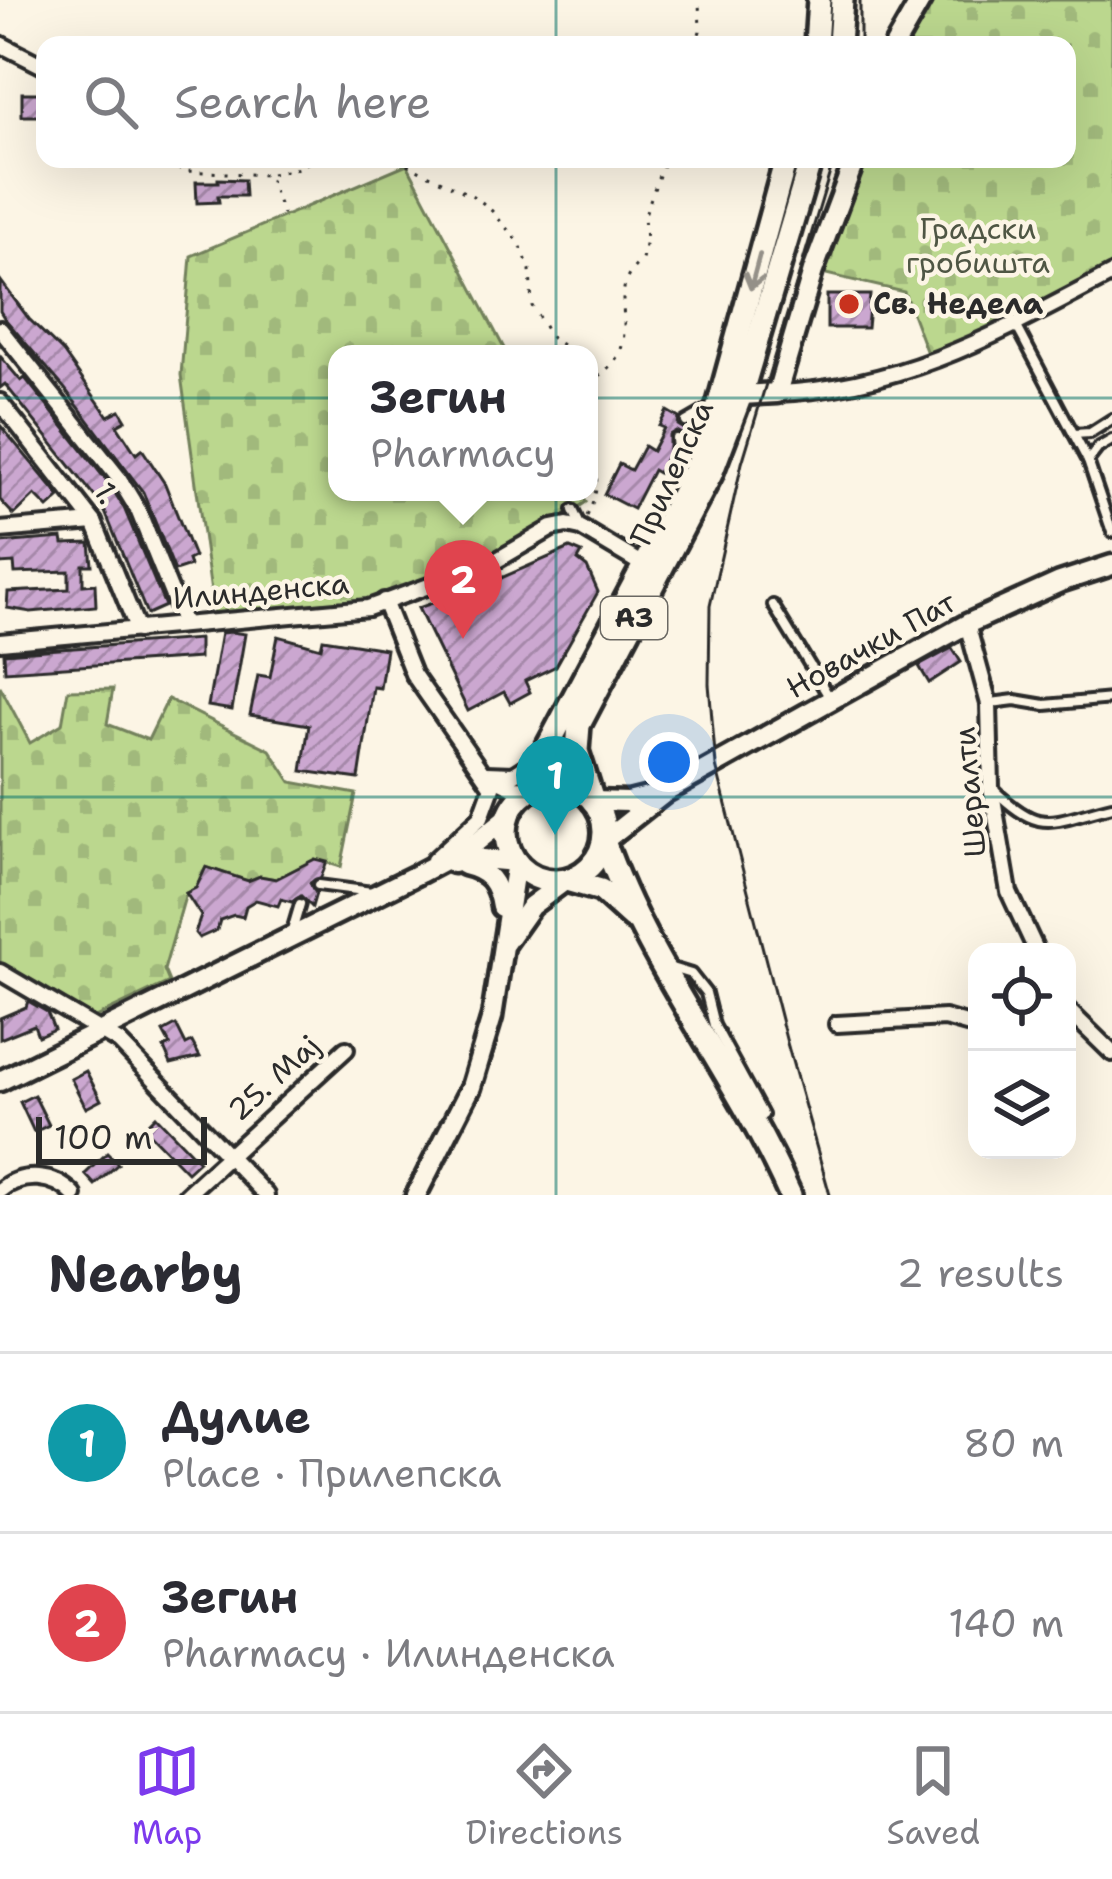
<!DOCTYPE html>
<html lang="en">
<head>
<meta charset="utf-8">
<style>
	body { margin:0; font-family:"Shantell Sans",sans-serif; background:#f7f7f7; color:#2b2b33 }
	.controls { position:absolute; right:36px; bottom:36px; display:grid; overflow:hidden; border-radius:24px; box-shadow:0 12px 48px #0002 }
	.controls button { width:108px; height:108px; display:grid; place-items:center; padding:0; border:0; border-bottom:3px solid #e1e1e2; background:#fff; color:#2b2b33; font:60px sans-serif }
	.scale { position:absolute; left:36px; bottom:30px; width:171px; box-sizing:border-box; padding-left:12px; border:6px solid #2b2b2b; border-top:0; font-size:33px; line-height:42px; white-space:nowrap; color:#2b2b2b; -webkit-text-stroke:9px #fcf5e5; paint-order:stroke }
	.you { position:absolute; left:669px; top:762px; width:42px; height:42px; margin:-30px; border:9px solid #fff; border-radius:50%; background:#1a73e8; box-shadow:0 0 0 18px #1a73e833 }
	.badge { display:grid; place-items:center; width:78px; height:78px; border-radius:50%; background:#7c3aed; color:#fff; font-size:39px; font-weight:700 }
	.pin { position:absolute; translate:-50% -99px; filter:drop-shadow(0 3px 6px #0008) }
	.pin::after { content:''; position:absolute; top:63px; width:42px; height:36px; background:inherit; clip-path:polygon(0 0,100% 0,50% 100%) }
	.popup { position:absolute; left:328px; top:345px; width:270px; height:156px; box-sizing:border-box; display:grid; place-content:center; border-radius:24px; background:#fff; filter:drop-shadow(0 3px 9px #0005); font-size:39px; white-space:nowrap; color:#7c7c81 }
	.popup b { font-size:45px; color:#2b2b33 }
	.popup::after { content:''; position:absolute; left:50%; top:100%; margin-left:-24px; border:24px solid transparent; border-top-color:#fff }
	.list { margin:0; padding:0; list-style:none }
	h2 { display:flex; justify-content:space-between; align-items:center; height:156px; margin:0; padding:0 48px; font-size:51px }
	h2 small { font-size:39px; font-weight:400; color:#7c7c81 }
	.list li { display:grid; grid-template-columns:78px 1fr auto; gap:36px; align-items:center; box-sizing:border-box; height:180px; padding:0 48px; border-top:3px solid #e1e1e2 }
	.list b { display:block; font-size:45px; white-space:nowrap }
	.list p { margin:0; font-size:39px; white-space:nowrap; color:#7c7c81 }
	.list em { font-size:39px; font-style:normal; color:#7c7c81 }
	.icon { flex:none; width:66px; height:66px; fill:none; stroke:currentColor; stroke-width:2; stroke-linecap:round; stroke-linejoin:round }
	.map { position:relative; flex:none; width:1112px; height:1195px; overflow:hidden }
	.search { position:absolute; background:#fff; box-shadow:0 12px 48px #0002; left:36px; right:36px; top:36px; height:132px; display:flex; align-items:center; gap:30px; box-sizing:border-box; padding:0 42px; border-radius:24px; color:#7c7c81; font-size:45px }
	.sheet { height:516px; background:#fff }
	nav { display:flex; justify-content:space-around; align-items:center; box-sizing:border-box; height:168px; border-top:3px solid #e1e1e2; background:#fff; font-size:33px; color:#7c7c81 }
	nav a { display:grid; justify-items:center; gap:6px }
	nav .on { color:#7c3aed }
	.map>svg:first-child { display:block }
</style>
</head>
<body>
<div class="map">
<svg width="1112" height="1195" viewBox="0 0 1112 1195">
	<defs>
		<pattern id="cemetery-stones" width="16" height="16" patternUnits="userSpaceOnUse" patternTransform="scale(3)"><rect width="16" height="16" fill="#bbd78e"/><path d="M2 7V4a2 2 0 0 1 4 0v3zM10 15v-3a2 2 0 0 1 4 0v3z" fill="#a1b97b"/></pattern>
		<pattern id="building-hatch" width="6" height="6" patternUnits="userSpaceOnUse" patternTransform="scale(3)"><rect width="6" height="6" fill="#cba7d0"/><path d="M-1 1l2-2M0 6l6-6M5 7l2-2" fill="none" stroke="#a588a9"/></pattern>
	</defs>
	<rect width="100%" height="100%" fill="#fcf5e5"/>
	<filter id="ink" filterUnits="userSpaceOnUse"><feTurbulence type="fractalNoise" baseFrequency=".00833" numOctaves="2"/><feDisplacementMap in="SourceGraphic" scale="24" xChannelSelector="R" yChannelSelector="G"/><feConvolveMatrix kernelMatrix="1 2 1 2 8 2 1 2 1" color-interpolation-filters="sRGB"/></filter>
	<g filter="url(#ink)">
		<g fill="url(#cemetery-stones)" stroke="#73815c" stroke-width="3">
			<path d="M 921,0 L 1112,0 L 1112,274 L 931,364 L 904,292 L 813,271 L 855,159 L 1067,159 L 1067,45 L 895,45 Z"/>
			<path d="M 407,164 L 507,354 L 337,354 L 337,492 L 580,492 L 586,502 L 512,553 L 368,608 L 215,621 L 181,375 L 191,256 Z"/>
			<path d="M 0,686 L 30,743 L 62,724 L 68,690 L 113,689 L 107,724 L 148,740 L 168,699 L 270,750 L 291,782 L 356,794 L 341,867 L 315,859 L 276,879 L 260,876 L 248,881 L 206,867 L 196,888 L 186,893 L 164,970 L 169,982 L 93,1018 L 75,1017 L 0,972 Z"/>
		</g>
		<g fill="url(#building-hatch)" stroke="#2b2b2b" stroke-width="3">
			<rect x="22" y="93" width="23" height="23"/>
			<path d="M 218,179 L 244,180 L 245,196 L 218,196 L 219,202 L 197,203 L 196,182 L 218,182 Z"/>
			<path d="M 0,280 L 29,319 L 63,352 L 108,416 L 120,410 L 126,420 L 117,425 L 136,454 L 142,449 L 165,484 L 194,557 L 188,560 L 190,566 L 175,571 L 143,492 L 65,389 L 5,319 L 0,311 Z"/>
			<path d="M 827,295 L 870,295 L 867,328 L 827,328 Z"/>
			<path d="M 0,356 L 21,381 L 25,378 L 110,485 L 124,508 L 165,606 L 147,614 L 103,507 L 5,384 L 0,388 Z"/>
			<path d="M 667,411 L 679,418 L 678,425 L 686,430 L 683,435 L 676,431 L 669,435 L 669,452 L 658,473 L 653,470 L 633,509 L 604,494 L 619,464 L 631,470 L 644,446 L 652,451 L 664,428 L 659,426 Z"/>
			<path d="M 0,425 L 60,497 L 48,508 L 35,495 L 14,515 L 0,500 Z"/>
			<path d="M 62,538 L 63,544 L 90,543 L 92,565 L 83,565 L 83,585 L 95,584 L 96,606 L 31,612 L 7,608 L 8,592 L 69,589 L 69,571 L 15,573 L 14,563 L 0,564 L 0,543 Z"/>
			<path d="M 570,548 L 582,553 L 578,560 L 587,567 L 598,592 L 556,666 L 525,681 L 530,692 L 510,703 L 504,692 L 468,711 L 418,608 L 492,582 Z"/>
			<path d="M 231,632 L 245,634 L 232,710 L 208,706 L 221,633 Z"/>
			<path d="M 278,636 L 321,648 L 323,639 L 386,649 L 380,688 L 373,687 L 359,779 L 302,771 L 309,725 L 250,715 L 258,675 L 270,677 Z"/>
			<path d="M 199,639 L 199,658 L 5,671 L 4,653 Z"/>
			<path d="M 952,648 L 961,662 L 929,683 L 919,666 Z"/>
			<path d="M 315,859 L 327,862 L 321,877 L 310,883 L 316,893 L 312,907 L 301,896 L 292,902 L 281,899 L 278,906 L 256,900 L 246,906 L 243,917 L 234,915 L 220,920 L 217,930 L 199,938 L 195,933 L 201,916 L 186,893 L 196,888 L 206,867 L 248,881 L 260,876 L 276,879 Z"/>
			<path d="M 28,1001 L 47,1012 L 54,1029 L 38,1036 L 34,1025 L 0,1039 L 0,1018 L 26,1007 Z"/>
			<path d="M 176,1025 L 186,1045 L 192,1042 L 200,1057 L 171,1064 L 164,1048 L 170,1045 L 163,1032 Z"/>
			<path d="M 86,1071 L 101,1100 L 86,1108 L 71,1079 Z"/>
			<path d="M 34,1095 L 49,1125 L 34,1132 L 20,1102 Z"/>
			<path d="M 156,1116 L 199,1161 L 187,1172 L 144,1128 Z"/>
			<path d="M 107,1153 L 118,1164 L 95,1185 L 85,1174 Z"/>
		</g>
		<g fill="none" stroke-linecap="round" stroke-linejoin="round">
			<defs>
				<g id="lane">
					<path d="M 1016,325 L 1088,461 L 1112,532"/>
					<path d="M 686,422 L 712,407"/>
					<path d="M 1074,434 L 1090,433 L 1112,419"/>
					<path d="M 676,439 L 680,485"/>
					<path d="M 1088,461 L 1098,448 L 1112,440"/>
					<path d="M 573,510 L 581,527"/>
					<path d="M 773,605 L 831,700"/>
					<path d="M 991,703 L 1015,700 L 1045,705 L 1112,699"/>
					<path d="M 992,788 C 1042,837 1050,821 1112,806"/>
					<path d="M 318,885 L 372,892"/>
					<path d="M 292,931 L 300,904"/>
					<path d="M 668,967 L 691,974 L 706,993 L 714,1025 L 763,1115"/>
				</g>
				<g id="street">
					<path d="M 0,44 L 45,67"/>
					<path d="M 0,329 L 118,477 L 138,510 L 184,624"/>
					<path d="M 777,393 C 905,388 1001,332 1112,274"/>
					<path d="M 0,402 L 94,522 L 138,630"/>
					<path d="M 0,530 L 94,522"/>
					<path d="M 384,601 L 413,674 L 492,787 L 481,817 L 434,860"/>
					<path d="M 967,624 L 989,704 L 991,787 L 1009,892 L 1037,952"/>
					<path d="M 0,642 L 368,608 L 492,563 L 552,528 L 567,525 L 581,528 L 643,565"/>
					<path d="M 486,774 L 513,775 L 536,760"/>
					<path d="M 490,776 L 515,788 L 531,789"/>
					<path d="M 0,972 L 119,1042 L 266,1195"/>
					<path d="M 1067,1009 L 1112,1053"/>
					<path d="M 837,1024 L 945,1018 L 977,1027"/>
					<path d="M 0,1190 C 22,1172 54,1174 74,1195"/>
					<path d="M 186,1195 L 346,1049"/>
				</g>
				<g id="secondary">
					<path d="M 895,45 L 921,0"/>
					<path d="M 741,395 L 777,393 L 813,271 L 855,159"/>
					<path d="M 593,801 L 628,802 L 656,795"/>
					<path d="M 604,841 L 666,792 L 967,624 L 1060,582 L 1112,565"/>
					<path d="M 464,865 C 489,871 497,882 501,907"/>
					<path d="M 505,943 L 531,906 L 566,880"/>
					<path d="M 0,1081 L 420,873 L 473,845 L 509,816"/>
					<path d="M 416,1195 L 471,1087 L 492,1017 L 516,862 L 471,858 L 453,863"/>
				</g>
				<g id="primary">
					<path d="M 816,45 L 819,0"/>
					<path d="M 839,45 L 842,0"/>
					<circle cx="555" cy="832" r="49"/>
					<path d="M 531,789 L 533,774 L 696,467 L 719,403 L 786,159"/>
					<path d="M 593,801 L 577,751 L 579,725 L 711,474 L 741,395 L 811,159"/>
					<path d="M 604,841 C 648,967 736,1073 790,1195"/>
					<path d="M 566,880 L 601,890 L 632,918"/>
				</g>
			</defs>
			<use href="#lane" stroke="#2b2b2b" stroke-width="16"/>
			<use href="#street" stroke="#2b2b2b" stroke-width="22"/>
			<use href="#secondary" stroke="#2b2b2b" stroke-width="27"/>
			<use href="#primary" stroke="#2b2b2b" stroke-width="30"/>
			<g stroke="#2b2b2b" stroke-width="3" stroke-dasharray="3 9" stroke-linecap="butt">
				<path d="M 695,45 L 700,31 L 699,0"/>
				<path d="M 155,159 L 184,171 L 268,175 L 283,215"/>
				<path d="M 396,159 L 477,198 L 492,211 L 520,244 L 530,270 L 532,306 L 551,338 L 567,348 L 570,354"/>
				<path d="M 271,174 L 299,168 L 314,159"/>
				<path d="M 589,384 C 602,374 618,362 622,346 C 630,315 610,286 642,260 L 646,240 L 644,217 L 665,159"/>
				<path d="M 587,516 C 600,490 599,471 589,444"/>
			</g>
			<use href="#lane" stroke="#fcf5e5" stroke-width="8"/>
			<use href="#street" stroke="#fcf5e5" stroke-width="14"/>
			<use href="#secondary" stroke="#fcf5e5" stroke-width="18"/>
			<use href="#primary" stroke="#fcf5e5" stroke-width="21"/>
			<g stroke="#2b2b2b" stroke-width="3">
				<path d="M 860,0 L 860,45"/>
				<path d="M 830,1195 L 787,1043 L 716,766 L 709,684 L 710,606 L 742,463 L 834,159"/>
			</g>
		</g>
		<defs><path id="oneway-shaft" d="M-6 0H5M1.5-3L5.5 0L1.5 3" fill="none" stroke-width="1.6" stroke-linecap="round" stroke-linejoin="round" transform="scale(3)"/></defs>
		<use stroke="#949088" href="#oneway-shaft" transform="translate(755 272) rotate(105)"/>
	</g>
	<path fill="none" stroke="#0f766e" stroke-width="3" stroke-opacity="0.55" d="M 556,0 L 556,45M 556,159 L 556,1195M 0,398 L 1112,398M 0,797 L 1112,797"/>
	<circle fill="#c8321e" stroke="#fcf5e5" stroke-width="4.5" cx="849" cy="304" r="12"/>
	<g text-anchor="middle" stroke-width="9" stroke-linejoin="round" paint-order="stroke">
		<rect fill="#fcf5e5" stroke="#6a6863" stroke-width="3" x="601" y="597" width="66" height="42" rx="9"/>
		<g font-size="27" font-weight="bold" fill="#2b2b2b">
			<text x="634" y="627">A3</text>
		</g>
		<g font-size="30" fill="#4f5644" stroke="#fcf5e5">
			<text x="978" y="239">Градски<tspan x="978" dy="34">гробишта</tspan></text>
		</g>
		<g font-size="30" font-weight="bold" fill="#2b2b2b" stroke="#fcf5e5" text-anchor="start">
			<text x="873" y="314">Св. Недела</text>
		</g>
		<g font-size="30" fill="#2b2b2b" stroke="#fcf5e5">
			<text transform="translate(672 473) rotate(-65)" y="10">Прилепска</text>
			<text transform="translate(106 493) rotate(57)" y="10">1.</text>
			<text transform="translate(261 591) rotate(-5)" y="10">Илинденска</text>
			<text transform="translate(871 645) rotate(-29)" y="10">Новачки Пат</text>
			<text transform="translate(970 792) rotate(-95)" y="10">Шералти</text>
			<text transform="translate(274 1078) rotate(-42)" y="10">25. Мај</text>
		</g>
	</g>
</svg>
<div class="controls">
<button><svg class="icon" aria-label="locate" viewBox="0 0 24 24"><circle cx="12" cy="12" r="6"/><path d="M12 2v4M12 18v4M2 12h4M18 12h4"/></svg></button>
<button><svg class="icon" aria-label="layers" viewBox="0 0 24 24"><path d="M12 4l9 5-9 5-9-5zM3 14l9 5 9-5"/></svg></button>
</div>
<div class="scale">100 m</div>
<div class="you"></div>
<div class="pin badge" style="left:555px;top:835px;background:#0f9aa8">1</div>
<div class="pin badge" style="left:463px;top:639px;background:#e0444e">2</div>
<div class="popup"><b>Зегин</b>Pharmacy</div>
<div class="search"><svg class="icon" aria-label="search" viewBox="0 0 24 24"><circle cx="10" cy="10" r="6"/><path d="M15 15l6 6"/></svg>Search here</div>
</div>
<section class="sheet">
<h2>Nearby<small>2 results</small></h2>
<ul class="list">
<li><span class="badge" style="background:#0f9aa8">1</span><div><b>Дулие</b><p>Place · Прилепска</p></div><em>80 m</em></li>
<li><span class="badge" style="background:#e0444e">2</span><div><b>Зегин</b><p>Pharmacy · Илинденска</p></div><em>140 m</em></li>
</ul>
</section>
<nav>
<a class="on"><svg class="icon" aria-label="map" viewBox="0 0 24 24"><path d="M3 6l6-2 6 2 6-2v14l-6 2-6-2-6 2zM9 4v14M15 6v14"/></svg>Map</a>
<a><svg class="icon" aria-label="directions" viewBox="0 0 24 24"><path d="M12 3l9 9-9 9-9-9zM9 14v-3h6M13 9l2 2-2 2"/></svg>Directions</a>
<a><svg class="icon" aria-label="saved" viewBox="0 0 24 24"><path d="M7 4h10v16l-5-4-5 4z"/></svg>Saved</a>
</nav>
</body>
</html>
